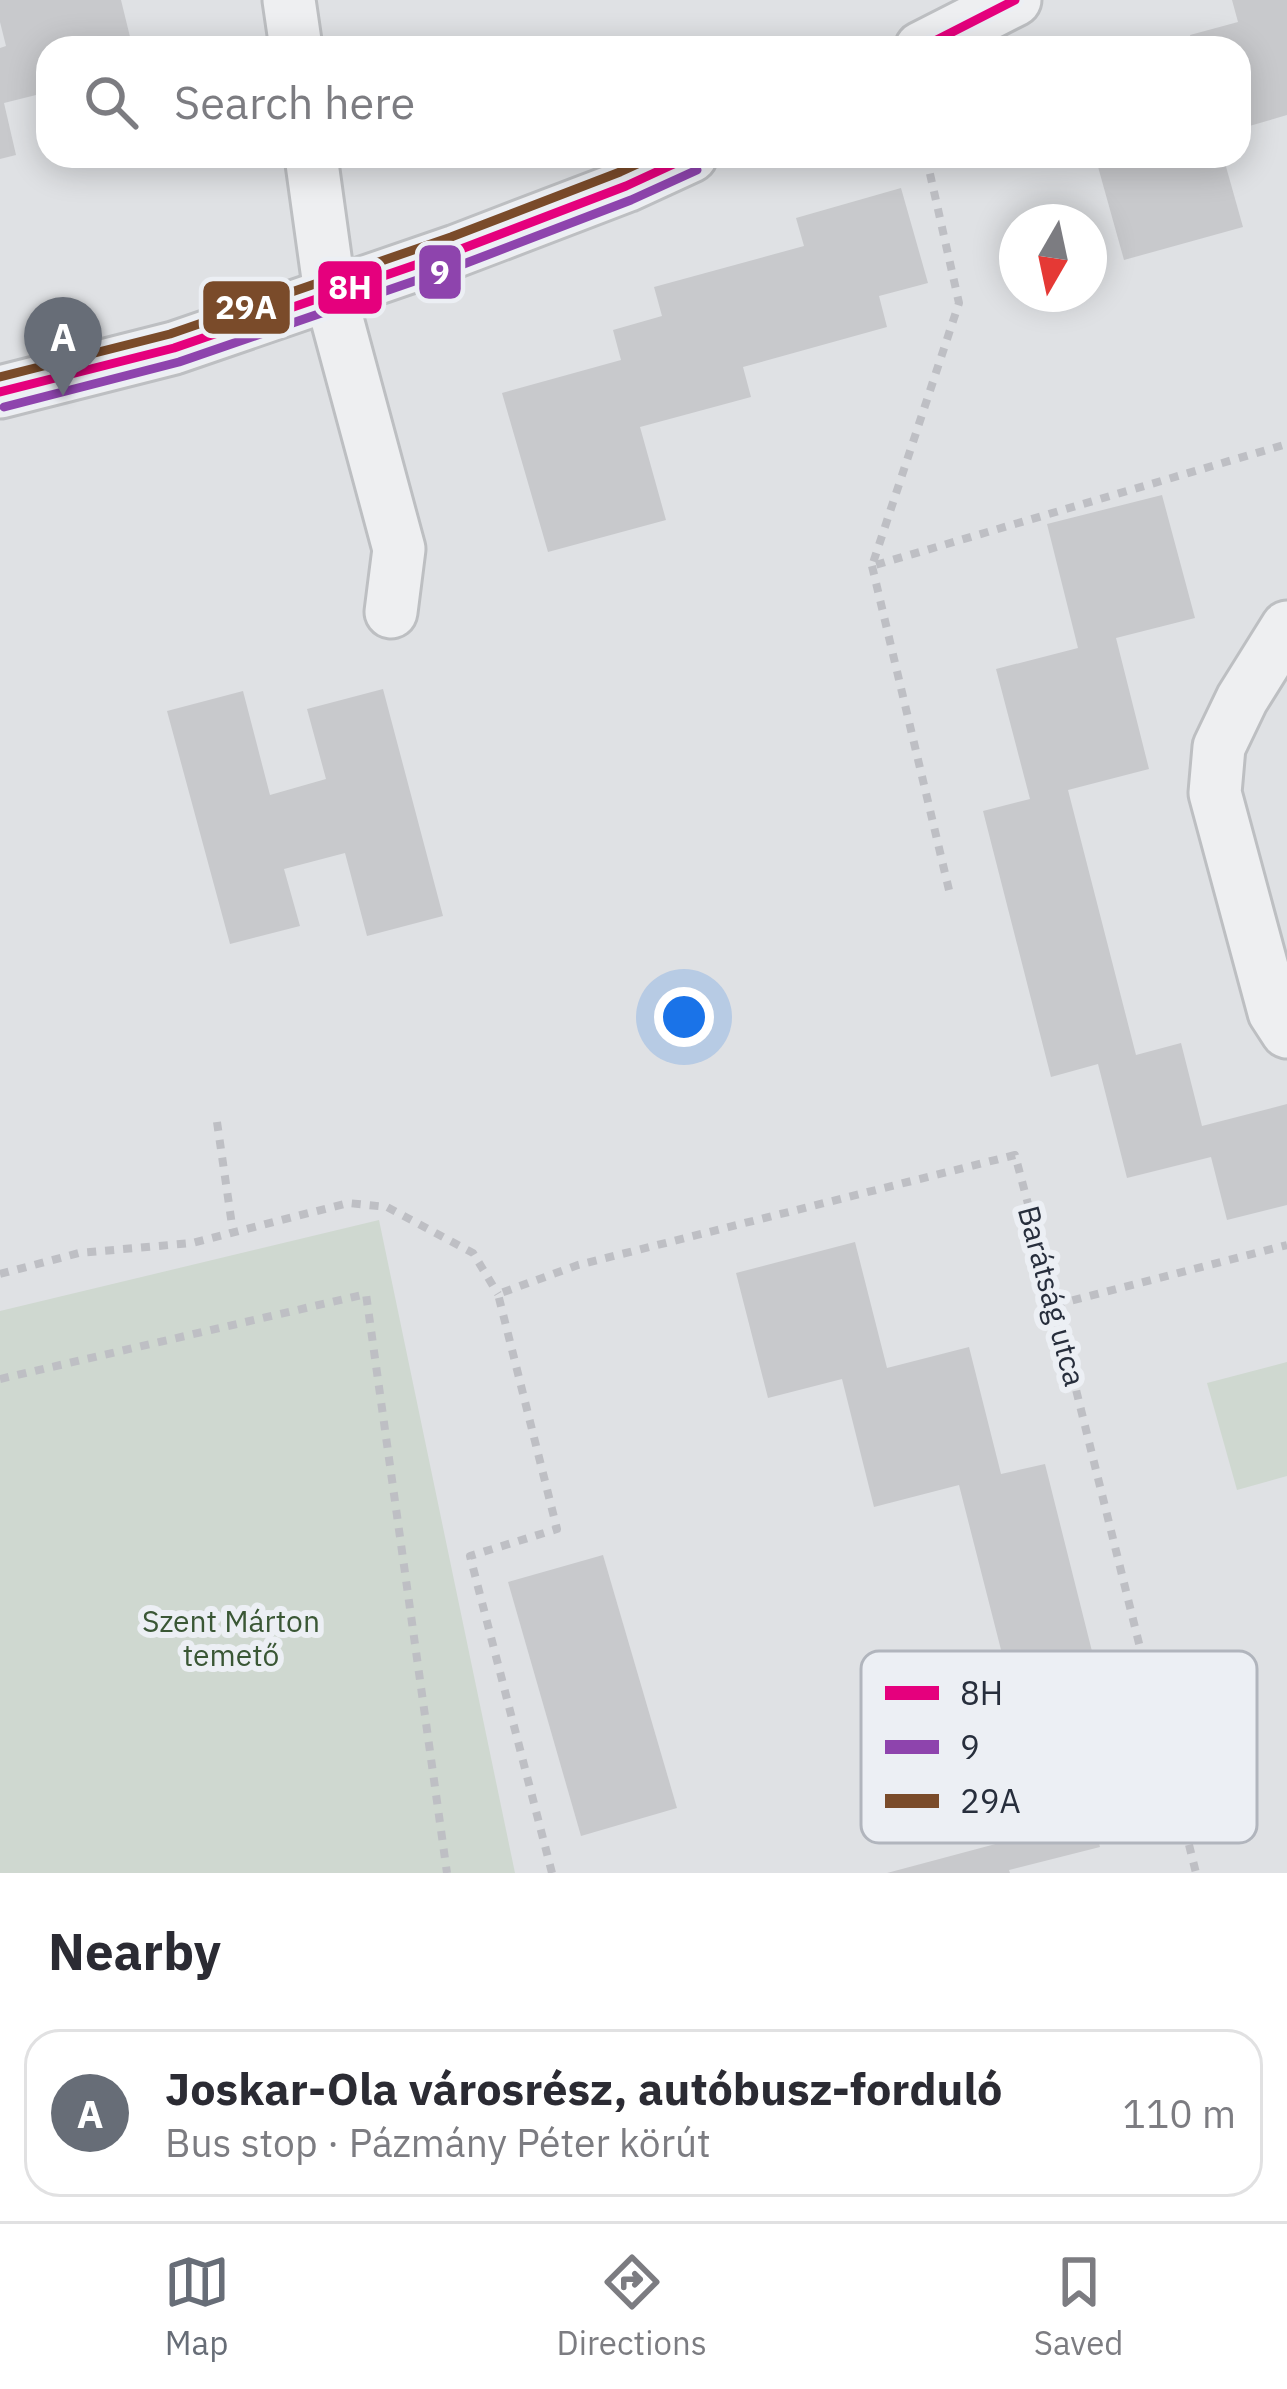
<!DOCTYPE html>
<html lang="en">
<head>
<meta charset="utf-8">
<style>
	body { margin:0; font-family:"IBM Plex Sans",sans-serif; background:#f2f2f3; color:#2b2b33 }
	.compass { position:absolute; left:999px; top:204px; width:108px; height:108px; border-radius:50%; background:#fff; box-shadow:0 6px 30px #0003; rotate:189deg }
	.you { position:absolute; left:684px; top:1017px; width:42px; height:42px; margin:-30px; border:9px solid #fff; border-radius:50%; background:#1a73e8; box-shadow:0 0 0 18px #1a73e833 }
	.badge { display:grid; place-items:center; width:78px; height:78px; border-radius:50%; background:#676d77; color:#fff; font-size:39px; font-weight:700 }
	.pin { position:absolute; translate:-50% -99px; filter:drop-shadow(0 3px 6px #0008) }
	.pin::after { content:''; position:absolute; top:63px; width:42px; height:36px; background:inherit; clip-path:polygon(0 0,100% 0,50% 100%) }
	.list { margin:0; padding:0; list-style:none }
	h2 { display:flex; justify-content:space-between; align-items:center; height:156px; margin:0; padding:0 48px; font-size:51px }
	h2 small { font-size:39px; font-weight:400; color:#7c7c81 }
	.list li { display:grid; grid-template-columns:78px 1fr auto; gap:36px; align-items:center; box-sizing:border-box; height:168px; margin:0 24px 24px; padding:0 24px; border:3px solid #e1e1e2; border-radius:36px }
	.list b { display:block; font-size:45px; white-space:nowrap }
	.list p { margin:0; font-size:39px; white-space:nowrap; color:#7c7c81 }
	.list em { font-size:39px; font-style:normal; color:#7c7c81 }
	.icon { flex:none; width:66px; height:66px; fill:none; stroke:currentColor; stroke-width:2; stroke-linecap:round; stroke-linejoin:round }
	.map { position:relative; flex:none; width:1287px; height:1873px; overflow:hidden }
	.search { position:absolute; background:#fff; box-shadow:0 6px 30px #0003; left:36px; right:36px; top:36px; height:132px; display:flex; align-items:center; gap:30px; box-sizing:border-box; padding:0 42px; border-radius:36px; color:#7c7c81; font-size:45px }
	.sheet { height:348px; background:#fff }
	nav { display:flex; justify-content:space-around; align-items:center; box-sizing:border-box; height:168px; border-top:3px solid #e1e1e2; background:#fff; font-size:33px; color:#7c7c81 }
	nav a { display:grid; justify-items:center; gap:6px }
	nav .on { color:#676d77 }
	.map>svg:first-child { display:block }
</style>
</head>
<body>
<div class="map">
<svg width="1287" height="1873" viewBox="0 0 1287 1873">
	<rect width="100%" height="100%" fill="#dfe1e4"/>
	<g fill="#cfd8d0">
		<path d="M 379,1220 L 515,1873 L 0,1873 L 0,1311 Z"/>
		<path d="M 1287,1362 L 1287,1476 L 1237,1490 L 1207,1383 Z"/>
	</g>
	<g fill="#c8c9cc">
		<path d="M 0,0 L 121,0 L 132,45 L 118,48 L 48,48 L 48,92 L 4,103 L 16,155 L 0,159 L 0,48 L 6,46 L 0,22 Z"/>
		<path d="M 1232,0 L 1287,0 L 1287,115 L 1239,129 L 1239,48 L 1193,48 L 1190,35 L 1238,22 Z"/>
		<path d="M 1095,156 L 1223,156 L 1243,227 L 1124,260 Z"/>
		<path d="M 901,188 L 928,283 L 879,296 L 887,327 L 743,367 L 751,397 L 640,427 L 666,520 L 548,552 L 502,393 L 621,360 L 613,330 L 662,316 L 654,287 L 804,246 L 796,218 Z"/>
		<path d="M 1162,495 L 1195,618 L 1116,638 L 1149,769 L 1068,790 L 1136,1055 L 1181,1043 L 1202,1126 L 1287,1104 L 1287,1205 L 1227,1220 L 1211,1157 L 1127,1178 L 1098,1064 L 1051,1077 L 983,811 L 1030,799 L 996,669 L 1078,648 L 1047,524 Z"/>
		<path d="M 383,689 L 443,916 L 367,936 L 345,853 L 284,869 L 300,926 L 230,944 L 167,711 L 243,691 L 270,795 L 326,779 L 307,709 Z"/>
		<path d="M 855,1242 L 887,1368 L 969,1347 L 1001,1474 L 1045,1464 L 1111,1727 L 1072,1737 L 1100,1847 L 1009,1870 L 1010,1873 L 887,1873 L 1003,1842 L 982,1759 L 1026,1748 L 959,1485 L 874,1507 L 842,1379 L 768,1398 L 736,1273 Z"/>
		<path d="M 603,1555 L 677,1808 L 581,1836 L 508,1582 Z"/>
	</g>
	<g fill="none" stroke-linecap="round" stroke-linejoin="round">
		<defs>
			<g id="street">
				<path d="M 289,0 L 296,48"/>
				<path d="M 921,48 L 1015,0"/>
				<path d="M 311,156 L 330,293 L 399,549 L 391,612"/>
				<path d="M 0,392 L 174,348 L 456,251 L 626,186 L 691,156"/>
				<path d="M 1287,627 L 1242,699 L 1219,747 L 1215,793 L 1274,1012 L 1287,1032"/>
			</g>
		</defs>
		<use href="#street" stroke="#bdbfc2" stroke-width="57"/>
		<g stroke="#bebfc4" stroke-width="8" stroke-dasharray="9 9" stroke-linecap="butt">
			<path d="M 926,156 L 959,303 L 872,566 L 1287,444"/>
			<path d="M 872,566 L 949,890"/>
			<path d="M 217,1122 L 233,1232"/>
			<path d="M 0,1274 L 79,1253 L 192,1243 L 348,1203 L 387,1207 L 473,1253 L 498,1294"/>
			<path d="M 1055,1305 L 1287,1245"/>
			<path d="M 0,1379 L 366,1294 L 447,1873"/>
			<path d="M 552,1873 L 470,1556 L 557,1529 L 498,1294 L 578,1265 L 1015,1155 L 1055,1305 L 1196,1873"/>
		</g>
		<use href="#street" stroke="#eeeff1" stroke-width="51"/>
		<defs>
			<g id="bus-1">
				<path d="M 921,48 L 1015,0"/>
				<path d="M 0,392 L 174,348 L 456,251 L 626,186 L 691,156"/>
			</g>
			<path id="bus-2" d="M 4,407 L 179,362 L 461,265 L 631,200 L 697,170"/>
			<path id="bus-3" d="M 0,377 L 170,334 L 451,237 L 620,172 L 655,156"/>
		</defs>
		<use href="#bus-1" stroke="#eceff4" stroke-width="18"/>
		<use href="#bus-2" stroke="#eceff4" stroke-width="18"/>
		<use href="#bus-3" stroke="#eceff4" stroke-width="18"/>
		<use href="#bus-1" stroke="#e5007d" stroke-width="9"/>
		<use href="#bus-2" stroke="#8e44ad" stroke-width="9"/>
		<use href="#bus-3" stroke="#7a4b2a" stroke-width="9"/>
	</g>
	<g text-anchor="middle" stroke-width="12" stroke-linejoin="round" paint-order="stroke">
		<g font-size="30" fill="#272e3c" stroke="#eceff4">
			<text transform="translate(1051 1296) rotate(75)" y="10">Barátság utca</text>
		</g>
		<g font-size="30" fill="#3a5735" stroke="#eceff4">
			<text x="231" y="1632">Szent Márton<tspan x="231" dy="34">temető</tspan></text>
		</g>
	</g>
	<rect x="861" y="1651" width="396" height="192" rx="18" fill="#eceff4" stroke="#b1b5bd" stroke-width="3"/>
	<rect x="885" y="1686" width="54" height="14" fill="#e5007d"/>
	<rect x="885" y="1740" width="54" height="14" fill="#8e44ad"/>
	<rect x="885" y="1794" width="54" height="14" fill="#7a4b2a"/>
	<g font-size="33" fill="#272e3c">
		<text x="960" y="1705">8H</text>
		<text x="960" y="1759">9</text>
		<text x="960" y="1813">29A</text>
	</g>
	<g stroke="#eceff4" stroke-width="4.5">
		<rect x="417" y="243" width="46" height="58" rx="12" fill="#8e44ad"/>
		<rect x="316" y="259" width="68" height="57" rx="12" fill="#e5007d"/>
		<rect x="201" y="279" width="91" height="57" rx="12" fill="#7a4b2a"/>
	</g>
	<g font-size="33" text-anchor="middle" font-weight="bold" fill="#fff">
		<text x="440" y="284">9</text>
		<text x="350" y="299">8H</text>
		<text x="246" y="319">29A</text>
	</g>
</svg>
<svg class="compass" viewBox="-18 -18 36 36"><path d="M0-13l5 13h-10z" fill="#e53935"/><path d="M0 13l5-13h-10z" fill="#7c7c81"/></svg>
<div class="you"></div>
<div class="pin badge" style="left:63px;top:396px">A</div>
<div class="search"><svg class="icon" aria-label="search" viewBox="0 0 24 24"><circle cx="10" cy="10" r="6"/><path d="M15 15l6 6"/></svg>Search here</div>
</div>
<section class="sheet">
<h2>Nearby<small></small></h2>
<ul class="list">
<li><span class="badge">A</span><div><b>Joskar-Ola városrész, autóbusz-forduló</b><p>Bus stop · Pázmány Péter körút</p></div><em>110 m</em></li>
</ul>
</section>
<nav>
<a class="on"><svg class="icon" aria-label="map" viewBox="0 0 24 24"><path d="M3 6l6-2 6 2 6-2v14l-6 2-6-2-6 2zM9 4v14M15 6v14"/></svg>Map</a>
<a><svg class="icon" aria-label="directions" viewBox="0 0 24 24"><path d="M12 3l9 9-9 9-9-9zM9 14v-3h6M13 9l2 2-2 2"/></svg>Directions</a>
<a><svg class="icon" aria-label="saved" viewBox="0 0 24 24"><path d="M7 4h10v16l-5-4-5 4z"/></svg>Saved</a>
</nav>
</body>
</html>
